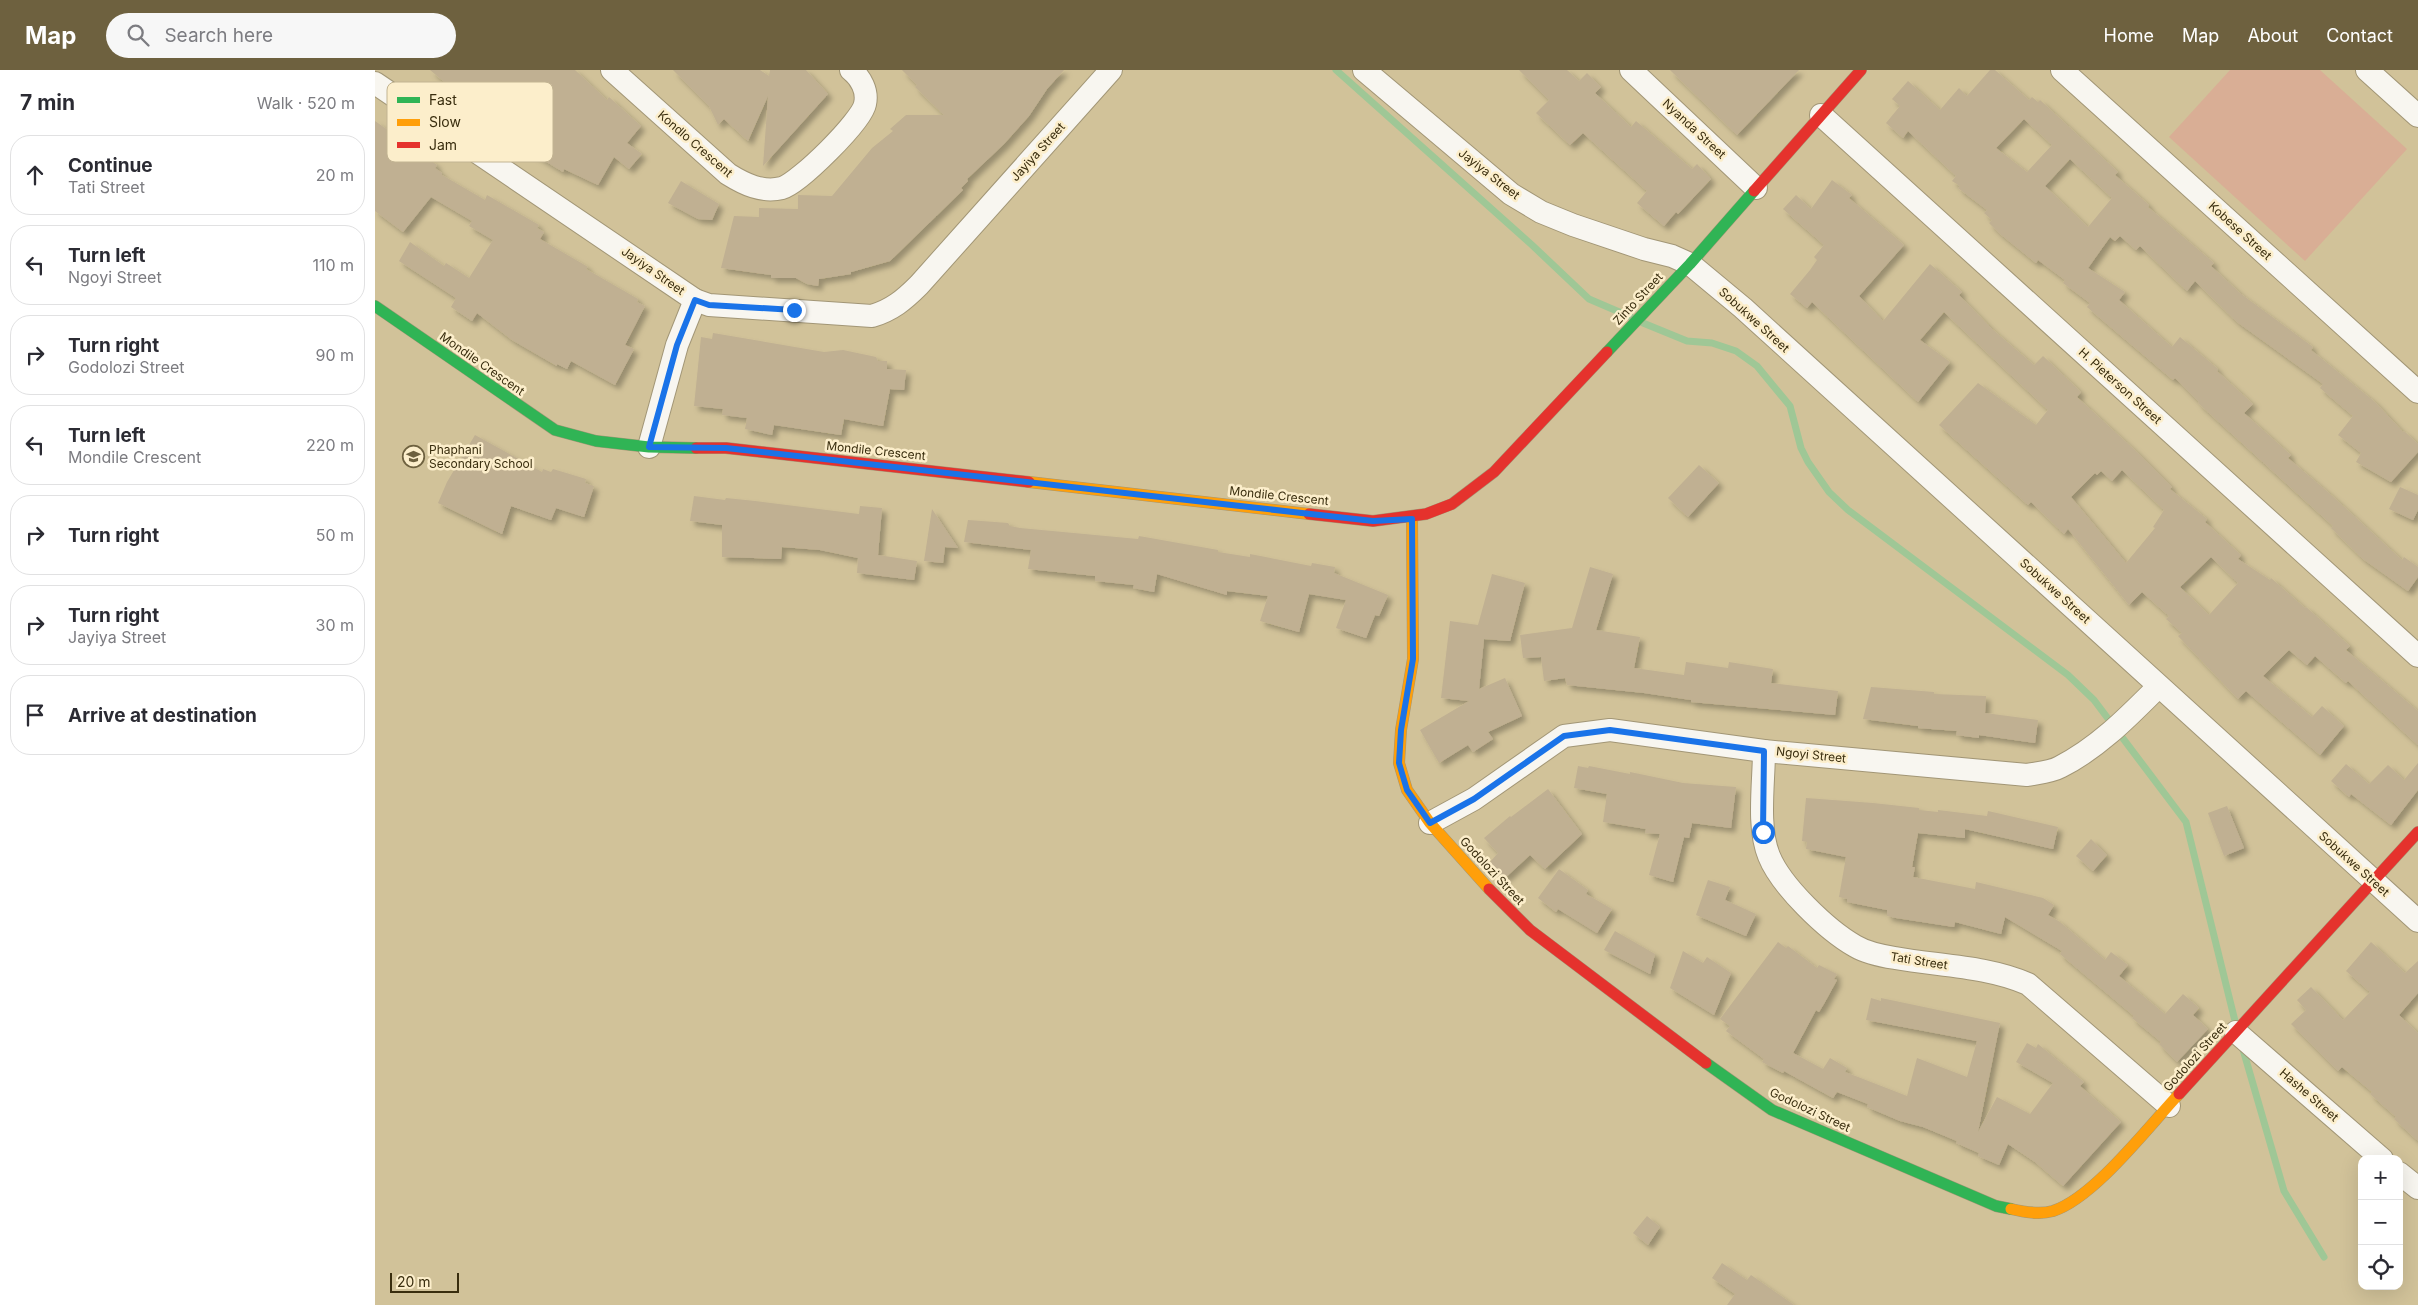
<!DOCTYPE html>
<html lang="en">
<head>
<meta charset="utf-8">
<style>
	body { margin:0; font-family:Inter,sans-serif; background:#f7f7f7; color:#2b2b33 }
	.controls { position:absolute; right:15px; bottom:15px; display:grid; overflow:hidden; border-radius:10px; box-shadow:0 5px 20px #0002 }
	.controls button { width:45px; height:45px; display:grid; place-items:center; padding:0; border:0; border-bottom:1px solid #e1e1e2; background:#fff; color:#2b2b33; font:25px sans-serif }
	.scale { position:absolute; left:15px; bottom:12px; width:69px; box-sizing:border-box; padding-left:5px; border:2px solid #392d0e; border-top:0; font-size:14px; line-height:18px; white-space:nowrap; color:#392d0e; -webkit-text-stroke:4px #fceecb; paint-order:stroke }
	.stop { position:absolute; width:15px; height:15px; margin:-11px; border:4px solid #1a73e8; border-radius:50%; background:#fff }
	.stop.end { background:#1a73e8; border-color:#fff; box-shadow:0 1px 5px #0008 }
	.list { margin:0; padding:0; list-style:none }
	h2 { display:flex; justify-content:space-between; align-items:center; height:65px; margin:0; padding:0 20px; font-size:21px }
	h2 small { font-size:16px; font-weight:400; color:#7c7c81 }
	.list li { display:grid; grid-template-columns:32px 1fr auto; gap:15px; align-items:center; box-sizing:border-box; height:80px; margin:0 10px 10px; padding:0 10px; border:1px solid #e1e1e2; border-radius:20px }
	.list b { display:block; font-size:19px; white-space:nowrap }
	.list p { margin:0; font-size:16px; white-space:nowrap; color:#7c7c81 }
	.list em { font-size:16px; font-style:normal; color:#7c7c81 }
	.icon { flex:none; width:28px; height:28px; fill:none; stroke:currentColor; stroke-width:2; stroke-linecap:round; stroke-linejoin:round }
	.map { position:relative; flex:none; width:2043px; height:1235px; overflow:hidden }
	header { display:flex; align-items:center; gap:30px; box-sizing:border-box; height:70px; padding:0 25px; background:#6e613f; color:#fff }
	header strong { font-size:24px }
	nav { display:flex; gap:28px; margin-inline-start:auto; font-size:18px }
	.search { width:350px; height:45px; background:#f7f7f7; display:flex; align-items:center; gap:12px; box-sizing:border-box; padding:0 18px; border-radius:28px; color:#7c7c81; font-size:19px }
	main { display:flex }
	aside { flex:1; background:#fff }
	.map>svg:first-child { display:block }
</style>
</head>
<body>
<header>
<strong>Map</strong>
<div class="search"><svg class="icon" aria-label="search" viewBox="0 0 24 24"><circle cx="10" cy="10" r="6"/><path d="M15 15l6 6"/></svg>Search here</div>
<nav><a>Home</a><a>Map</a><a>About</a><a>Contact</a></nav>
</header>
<main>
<aside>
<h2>7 min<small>Walk · 520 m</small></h2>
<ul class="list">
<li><svg class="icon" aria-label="ahead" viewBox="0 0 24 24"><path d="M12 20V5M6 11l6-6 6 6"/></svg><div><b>Continue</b><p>Tati Street</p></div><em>20 m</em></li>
<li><svg class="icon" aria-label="left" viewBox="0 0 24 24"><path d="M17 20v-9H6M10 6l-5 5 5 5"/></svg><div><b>Turn left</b><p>Ngoyi Street</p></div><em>110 m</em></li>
<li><svg class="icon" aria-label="right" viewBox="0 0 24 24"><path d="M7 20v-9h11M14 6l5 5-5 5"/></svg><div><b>Turn right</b><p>Godolozi Street</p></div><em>90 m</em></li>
<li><svg class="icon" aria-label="left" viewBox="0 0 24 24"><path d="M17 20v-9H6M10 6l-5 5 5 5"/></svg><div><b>Turn left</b><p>Mondile Crescent</p></div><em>220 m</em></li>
<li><svg class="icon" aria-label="right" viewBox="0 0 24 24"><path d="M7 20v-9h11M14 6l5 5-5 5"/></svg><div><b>Turn right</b></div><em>50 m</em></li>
<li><svg class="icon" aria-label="right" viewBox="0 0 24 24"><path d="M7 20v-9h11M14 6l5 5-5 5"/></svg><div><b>Turn right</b><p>Jayiya Street</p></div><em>30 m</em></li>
<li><svg class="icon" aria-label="arrive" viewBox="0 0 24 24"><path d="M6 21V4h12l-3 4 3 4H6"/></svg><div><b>Arrive at destination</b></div></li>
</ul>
</aside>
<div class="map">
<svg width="2043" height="1235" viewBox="0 0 2043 1235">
	<defs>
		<filter id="shadow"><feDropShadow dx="4.5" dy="4.5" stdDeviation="2.5" flood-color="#0004"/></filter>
	</defs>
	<rect width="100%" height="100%" fill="#d1c299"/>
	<path fill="#d9ae95" d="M 1855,0 L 1945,0 L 2032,79 L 1930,191 L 1794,67 Z"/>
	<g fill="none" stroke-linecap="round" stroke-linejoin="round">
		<g stroke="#9fc796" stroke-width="7">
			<path d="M 961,0 L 1157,175 L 1214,229 L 1256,247"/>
			<path d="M 1268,253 L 1312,271 L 1337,273 L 1361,281 L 1382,296 L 1415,336 L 1426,378 L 1433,392 L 1454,422 L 1473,440 L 1693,605 L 1719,630 L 1811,752 L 1860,951"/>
			<path d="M 1867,976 L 1909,1121 L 1949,1187"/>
		</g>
	</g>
	<g fill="#c0b092" fill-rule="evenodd" filter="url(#shadow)">
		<path d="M 55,0 L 200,0 L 232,30 L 234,27 L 266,56 L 252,73 L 267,84 L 254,99 L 239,87 L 223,115 L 189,99 L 188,102 L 152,80 L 131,62 L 122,79 L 90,58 L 104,41 Z"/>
		<path d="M 298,0 L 385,0 L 394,6 L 395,0 L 431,0 L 453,24 L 388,96 L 393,26 L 373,71 L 349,49 L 343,55 L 334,36 Z"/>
		<path d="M 527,0 L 689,0 L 672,19 L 654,46 L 629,74 L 592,109 L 593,111 L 586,118 L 588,120 L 515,191 L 476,202 L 476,204 L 444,209 L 443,216 L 432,214 L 421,208 L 396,208 L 396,205 L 346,198 L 359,146 L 384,147 L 384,138 L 423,139 L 423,125 L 457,126 L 497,78 L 518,61 L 515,59 L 531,45 L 569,45 L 540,17 L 542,15 Z"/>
		<path d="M 1144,0 L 1192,0 L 1204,11 L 1212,3 L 1226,17 L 1220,23 L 1256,57 L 1261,51 L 1317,99 L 1322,94 L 1336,109 L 1303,144 L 1301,142 L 1289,156 L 1262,133 L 1272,121 L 1208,63 L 1195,75 L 1161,43 L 1174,30 Z"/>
		<path d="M 1295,0 L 1424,0 L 1362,65 Z"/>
		<path d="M 1615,0 L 1620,0 L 1654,30 L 1657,27 L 1663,32 L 1665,30 L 1743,102 L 1740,105 L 1774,135 L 1773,137 L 1839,193 L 1836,196 L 1866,224 L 1938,277 L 1936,280 L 2000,332 L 2028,362 L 2029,361 L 2043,374 L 2043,382 L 2016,412 L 1981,392 L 1986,383 L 1963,365 L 1978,346 L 1945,318 L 1948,314 L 1862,252 L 1820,211 L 1812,221 L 1765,176 L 1761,180 L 1745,166 L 1740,171 L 1735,167 L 1713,198 L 1750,222 L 1744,230 L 1797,277 L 1805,267 L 1843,299 L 1842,301 L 1878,334 L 1869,343 L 1916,385 L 1913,388 L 1954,423 L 2027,490 L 2029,487 L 2043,497 L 2043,507 L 2033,521 L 1988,489 L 1956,458 L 1958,456 L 1823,333 L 1824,332 L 1800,308 L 1798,310 L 1712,237 L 1715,233 L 1688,213 L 1690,210 L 1663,190 L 1661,193 L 1624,163 L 1614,153 L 1617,150 L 1609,143 L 1612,140 L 1583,118 L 1585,116 L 1577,111 L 1581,106 L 1533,61 L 1528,68 L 1511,53 L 1525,36 L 1517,29 L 1533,11 L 1565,40 L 1584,18 L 1592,26 ZM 1649,49 L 1677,75 L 1652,102 L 1621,78 ZM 1695,89 L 1737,128 L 1713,157 L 1670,116 Z"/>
		<path d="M 0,51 L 62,95 L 60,98 L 67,103 L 67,105 L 110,130 L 112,125 L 164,155 L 162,158 L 169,162 L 165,169 L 213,197 L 211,199 L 263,229 L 262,232 L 270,236 L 250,275 L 259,279 L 240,315 L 196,291 L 192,299 L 182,294 L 182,296 L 137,270 L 102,243 L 97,251 L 76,237 L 81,228 L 24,191 L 35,172 L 69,196 L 71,193 L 94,208 L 118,170 L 94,156 L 97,151 L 56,127 L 28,162 L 0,141 Z"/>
		<path d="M 1457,110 L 1477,125 L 1474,128 L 1529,175 L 1484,226 L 1508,251 L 1555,194 L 1587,222 L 1584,225 L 1617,259 L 1659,295 L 1668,286 L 1706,322 L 1702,327 L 1763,383 L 1797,417 L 1795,419 L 1832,449 L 1830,452 L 1866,485 L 1863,489 L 1895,510 L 1896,508 L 1930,538 L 1931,537 L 1975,576 L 1971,580 L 2043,641 L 2043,675 L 1973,611 L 1971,613 L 1940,586 L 1932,595 L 1914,580 L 1888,606 L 1937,647 L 1947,636 L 1969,656 L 1945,685 L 1871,621 L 1863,629 L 1803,566 L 1807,563 L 1791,549 L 1794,546 L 1767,522 L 1754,535 L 1693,459 L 1689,464 L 1656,432 L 1653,435 L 1564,355 L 1603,313 L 1661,355 L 1673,340 L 1569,242 L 1545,270 L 1575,292 L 1543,332 L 1437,232 L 1432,238 L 1415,224 L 1435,200 L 1442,190 L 1439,187 L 1449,175 L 1408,139 L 1421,125 L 1436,139 ZM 1747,400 L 1789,440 L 1778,457 L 1780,458 L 1751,493 L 1696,427 L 1720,403 L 1722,405 L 1726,401 L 1737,411 ZM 1836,487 L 1863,513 L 1834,545 L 1805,517 Z"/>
		<path d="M 306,111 L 344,134 L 337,150 L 323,149 L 293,133 Z"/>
		<path d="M 338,263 L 449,282 L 468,280 L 501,287 L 503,291 L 512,291 L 512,299 L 531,300 L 529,320 L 515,319 L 508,356 L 469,349 L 466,365 L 399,355 L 397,365 L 370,359 L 372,348 L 347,345 L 348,339 L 319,336 L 326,267 L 337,269 Z"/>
		<path d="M 100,365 L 167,402 L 168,399 L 176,402 L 178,399 L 211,409 L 210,413 L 219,416 L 209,447 L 181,438 L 176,450 L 136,436 L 127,464 L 63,433 L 72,412 Z"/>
		<path d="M 1324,395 L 1344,413 L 1313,447 L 1293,428 Z"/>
		<path d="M 2025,417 L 2043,425 L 2043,440 L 2038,450 L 2014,439 Z"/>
		<path d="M 319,426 L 350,430 L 351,428 L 380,431 L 484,444 L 485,436 L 507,438 L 503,485 L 542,491 L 539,510 L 482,503 L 483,488 L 445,480 L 407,477 L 406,489 L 347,487 L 347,455 L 315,451 Z"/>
		<path d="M 557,439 L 583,478 L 570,477 L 568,493 L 549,491 Z"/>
		<path d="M 593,450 L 633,453 L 635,456 L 645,458 L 763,469 L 764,466 L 843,480 L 843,482 L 875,487 L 875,484 L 936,496 L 937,493 L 960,497 L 959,503 L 1013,525 L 1004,546 L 1000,545 L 991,568 L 961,558 L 971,530 L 934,524 L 924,562 L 885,551 L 893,526 L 852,521 L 852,525 L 782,504 L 779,522 L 758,518 L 759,515 L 720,511 L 720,506 L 653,499 L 656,480 L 589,472 Z"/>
		<path d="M 1215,497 L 1238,504 L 1221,560 L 1265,567 L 1259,598 L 1309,605 L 1311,592 L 1353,598 L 1354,592 L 1398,599 L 1396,613 L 1463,621 L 1460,645 L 1316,632 L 1316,630 L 1269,623 L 1192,615 L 1190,608 L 1169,611 L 1166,587 L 1148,588 L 1145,565 L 1197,558 Z"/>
		<path d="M 1117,504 L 1150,513 L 1135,571 L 1109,569 L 1104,619 L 1130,608 L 1147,646 L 1113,662 L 1118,669 L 1098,682 L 1093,675 L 1064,693 L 1045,660 L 1094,631 L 1066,628 L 1075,551 L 1103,555 Z"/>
		<path d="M 1496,617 L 1559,622 L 1559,624 L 1611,626 L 1610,643 L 1663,650 L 1660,673 L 1604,665 L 1604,668 L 1581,665 L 1582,661 L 1543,658 L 1543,656 L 1488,649 Z"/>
		<path d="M 2043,693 L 2043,720 L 2016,755 L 1976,724 L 1974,727 L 1956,711 L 1971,694 L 1994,714 L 2013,695 L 2029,710 Z"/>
		<path d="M 1203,696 L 1213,698 L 1214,696 L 1255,704 L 1255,702 L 1308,713 L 1361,717 L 1356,758 L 1317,753 L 1314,768 L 1309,767 L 1298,812 L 1274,805 L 1285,764 L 1270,763 L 1271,759 L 1228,752 L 1232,724 L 1199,718 Z"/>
		<path d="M 1173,719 L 1207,764 L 1170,799 L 1155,785 L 1130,808 L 1115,792 L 1123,783 L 1109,768 L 1135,746 L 1136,747 Z"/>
		<path d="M 1431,728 L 1498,733 L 1544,738 L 1544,740 L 1563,742 L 1563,740 L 1612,746 L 1613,741 L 1683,757 L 1678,779 L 1590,759 L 1590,768 L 1543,763 L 1537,797 L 1540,797 L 1538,807 L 1600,819 L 1601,812 L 1668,828 L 1679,835 L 1673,845 L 1685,852 L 1730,890 L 1736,882 L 1753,895 L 1744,906 L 1790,944 L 1808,924 L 1824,938 L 1818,945 L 1833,959 L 1802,992 L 1784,974 L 1786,972 L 1757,948 L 1759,946 L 1685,884 L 1687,881 L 1630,847 L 1626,864 L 1580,852 L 1579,857 L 1521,848 L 1512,846 L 1512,840 L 1472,832 L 1472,829 L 1464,827 L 1471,787 L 1431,779 L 1432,772 L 1427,771 Z"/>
		<path d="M 1852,736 L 1869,778 L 1849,786 L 1833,743 Z"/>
		<path d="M 1716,769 L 1732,785 L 1718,801 L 1701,786 Z"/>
		<path d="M 1184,799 L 1213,820 L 1211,824 L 1237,839 L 1222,863 L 1183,839 L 1181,842 L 1163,828 Z"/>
		<path d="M 1333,810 L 1355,817 L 1350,830 L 1381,844 L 1371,866 L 1321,845 Z"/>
		<path d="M 1240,861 L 1280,884 L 1275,904 L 1229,880 Z"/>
		<path d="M 1403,872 L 1411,878 L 1413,876 L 1442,898 L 1444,895 L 1462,904 L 1459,909 L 1462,910 L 1450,932 L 1444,942 L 1441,940 L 1418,983 L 1448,999 L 1455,988 L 1472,998 L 1470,1002 L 1532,1026 L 1542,988 L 1592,1007 L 1602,971 L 1491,950 L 1496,928 L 1506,931 L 1506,928 L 1625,953 L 1603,1062 L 1622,1027 L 1655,1044 L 1678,1013 L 1641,992 L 1652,973 L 1661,978 L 1663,974 L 1709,1012 L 1705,1016 L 1746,1052 L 1688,1116 L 1660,1092 L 1633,1074 L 1624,1095 L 1603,1086 L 1604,1083 L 1581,1073 L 1582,1071 L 1548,1057 L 1525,1051 L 1492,1037 L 1493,1034 L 1462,1022 L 1458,1028 L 1409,1001 L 1408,1003 L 1387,992 L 1389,989 L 1351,961 L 1355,956 L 1345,949 Z"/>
		<path d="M 1996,872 L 2030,903 L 2043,891 L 2043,923 L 2024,945 L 2043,963 L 2043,1071 L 2019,1049 L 2021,1047 L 1995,1024 L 1997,1022 L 1967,997 L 1963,1001 L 1916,954 L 1931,940 L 1922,930 L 1936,917 L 1968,950 L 1995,922 L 1971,901 Z"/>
		<path d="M 1308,881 L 1328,893 L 1332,887 L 1356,903 L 1339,945 L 1295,918 Z"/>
		<path d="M 1272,1146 L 1285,1157 L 1273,1175 L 1258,1163 Z"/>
		<path d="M 1347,1193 L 1372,1210 L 1376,1205 L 1419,1235 L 1352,1235 L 1360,1224 L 1337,1208 Z"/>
	</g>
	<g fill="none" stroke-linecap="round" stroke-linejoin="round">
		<defs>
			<g id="street">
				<path d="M 237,0 L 353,104 C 369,114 387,123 407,118 C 424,113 487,51 490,34 C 493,21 486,8 476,0"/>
				<path d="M 989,0 L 1136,124 L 1166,142 L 1198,155 L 1269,179 L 1297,186 L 1315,194 L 1368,238 L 2043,851"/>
				<path d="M 1256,0 L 1381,118"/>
				<path d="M 1687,0 L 2043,322"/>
				<path d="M 1992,0 L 2043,46"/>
				<path d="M 0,13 L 320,230 L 334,235 L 497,246 C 517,240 529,230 544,215 L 736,0"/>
				<path d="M 1446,45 L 2043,586"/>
				<path d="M 274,377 L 302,275 L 320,230"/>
				<path d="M 1389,681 C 1389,712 1382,757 1394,786 C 1406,816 1452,860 1480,876 C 1490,882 1507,886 1520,888 C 1564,896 1612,896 1653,914 L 1794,1036"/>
				<path d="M 1055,753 L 1099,729 L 1189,666 L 1235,660 L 1389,681 L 1652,705 C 1662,703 1676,702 1685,697 C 1723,678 1754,646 1783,617"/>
				<path d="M 1861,962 L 2007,1089"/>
				<path d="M 2024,1103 L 2043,1118"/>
			</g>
			<g id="fast">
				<path d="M 0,236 L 180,360 L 221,371 L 274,377 L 321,378"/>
				<path d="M 1232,282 L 1315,194 L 1379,121"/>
				<path d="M 1331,993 L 1397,1040 L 1621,1136 L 1636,1139"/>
			</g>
			<g id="slow">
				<path d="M 654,412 L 934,444"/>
				<path d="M 1037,449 L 1038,589 L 1026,660 L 1024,693 L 1032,720 L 1055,753 L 1114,819"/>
				<path d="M 1636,1139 C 1649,1142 1664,1145 1678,1141 C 1719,1128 1774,1056 1804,1024"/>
			</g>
			<g id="jam">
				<path d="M 1379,121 L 1486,0"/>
				<path d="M 321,378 L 351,378 L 654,412"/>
				<path d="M 934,444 L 998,451 L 1051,444 L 1077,434 L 1119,402 L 1232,282"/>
				<path d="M 1114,819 L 1155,860 L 1331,993"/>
				<path d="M 1804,1024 L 2043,762"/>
			</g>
		</defs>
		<use href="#street" stroke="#a29676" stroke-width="24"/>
		<use href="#fast" stroke="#a29676" stroke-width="12"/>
		<use href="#slow" stroke="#a29676" stroke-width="12"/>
		<use href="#jam" stroke="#a29676" stroke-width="12"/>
		<use href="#street" stroke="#f8f6f0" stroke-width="22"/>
		<use href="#fast" stroke="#30b455" stroke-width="11"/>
		<use href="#slow" stroke="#ff9f0a" stroke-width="11"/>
		<use href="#jam" stroke="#e5322d" stroke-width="11"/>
	</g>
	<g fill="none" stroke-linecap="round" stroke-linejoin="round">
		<path stroke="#1a73e8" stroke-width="6" d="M 419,240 L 334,235 L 320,230 L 302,275 L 274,377 L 351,378 L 998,451 L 1037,449 L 1038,589 L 1026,660 L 1024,693 L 1032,720 L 1055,753 L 1099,729 L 1189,666 L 1235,660 L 1389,681 L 1388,762"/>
	</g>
	<defs>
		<symbol id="school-ring" viewBox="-11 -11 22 22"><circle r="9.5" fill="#fceecb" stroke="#6e613f" stroke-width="1.5"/><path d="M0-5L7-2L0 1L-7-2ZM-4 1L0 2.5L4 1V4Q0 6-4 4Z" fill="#6e613f"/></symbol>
	</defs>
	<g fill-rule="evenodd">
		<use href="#school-ring" x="26" y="374" width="25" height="25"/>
	</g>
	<g text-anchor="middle" stroke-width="5" stroke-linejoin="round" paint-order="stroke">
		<g font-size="12" fill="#392d0e" stroke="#fceecb">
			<text transform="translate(1319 59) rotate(43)" y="4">Nyanda Street</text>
			<text transform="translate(320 74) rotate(41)" y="4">Kondlo Crescent</text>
			<text transform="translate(663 82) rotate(-48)" y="4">Jayiya Street</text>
			<text transform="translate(1114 104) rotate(38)" y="4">Jayiya Street</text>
			<text transform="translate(1865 161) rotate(42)" y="4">Kobese Street</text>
			<text transform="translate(278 201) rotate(35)" y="4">Jayiya Street</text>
			<text transform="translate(1263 229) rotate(-47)" y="4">Zinto Street</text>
			<text transform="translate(1379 250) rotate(42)" y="4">Sobukwe Street</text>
			<text transform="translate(107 294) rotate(35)" y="4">Mondile Crescent</text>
			<text transform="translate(1745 316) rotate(42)" y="4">H. Pieterson Street</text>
			<text transform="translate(501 381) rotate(6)" y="4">Mondile Crescent</text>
			<text transform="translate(904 426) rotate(6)" y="4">Mondile Crescent</text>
			<text transform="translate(1680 521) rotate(42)" y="4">Sobukwe Street</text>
			<text transform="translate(1436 685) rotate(6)" y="4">Ngoyi Street</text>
			<text transform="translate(1979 794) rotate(42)" y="4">Sobukwe Street</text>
			<text transform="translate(1117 801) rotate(47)" y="4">Godolozi Street</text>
			<text transform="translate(1544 891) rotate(9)" y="4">Tati Street</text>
			<text transform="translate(1820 987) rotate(-48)" y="4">Godolozi Street</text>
			<text transform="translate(1934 1025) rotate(41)" y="4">Hashe Street</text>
			<text transform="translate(1435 1040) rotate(25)" y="4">Godolozi Street</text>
		</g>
		<g font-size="12" fill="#392d0e" stroke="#fceecb" text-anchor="start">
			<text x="54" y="384">Phaphani<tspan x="54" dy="14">Secondary School</tspan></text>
		</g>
	</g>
	<rect x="12" y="12" width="166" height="80" rx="8" fill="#fceecb" stroke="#c2b492" stroke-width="1"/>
	<rect x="22" y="27" width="23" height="6" fill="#30b455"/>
	<rect x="22" y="49" width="23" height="7" fill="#ff9f0a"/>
	<rect x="22" y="72" width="23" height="6" fill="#e5322d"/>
	<g font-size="14" fill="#392d0e">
		<text x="54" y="35">Fast</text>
		<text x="54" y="57">Slow</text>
		<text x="54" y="80">Jam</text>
	</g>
</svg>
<div class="controls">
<button>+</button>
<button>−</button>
<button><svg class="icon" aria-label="locate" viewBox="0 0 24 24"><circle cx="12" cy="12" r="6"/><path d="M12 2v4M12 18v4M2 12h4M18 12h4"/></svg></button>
</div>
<div class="scale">20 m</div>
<div class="stop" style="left:1388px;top:762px"></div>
<div class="stop end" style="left:419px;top:240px"></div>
</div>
</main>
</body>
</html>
